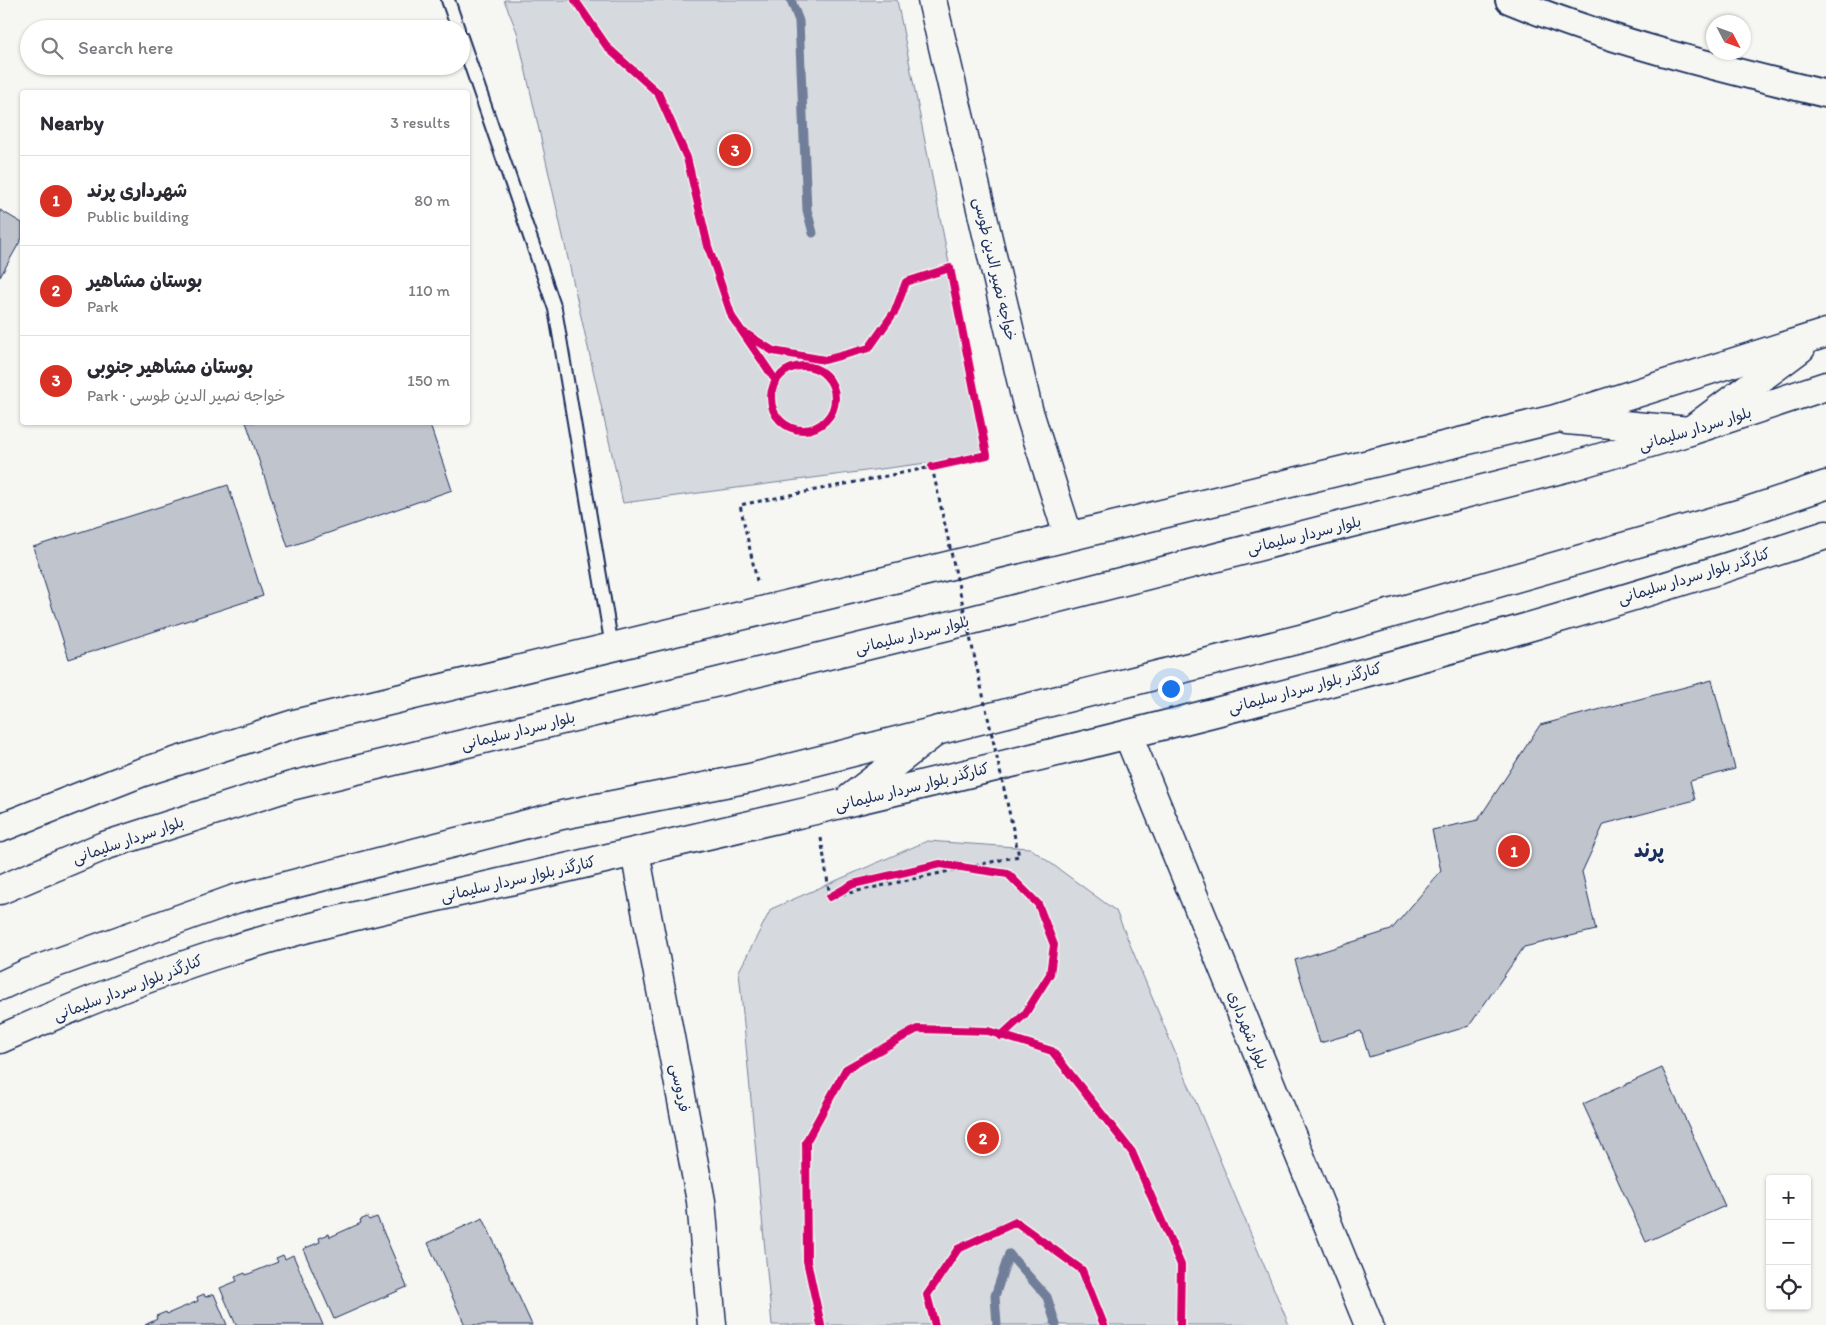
<!DOCTYPE html>
<html lang="en">
<head>
<meta charset="utf-8">
<style>
	body { margin:0; font-family:Itim,"Playpen Sans Arabic",sans-serif; background:#f7f7f7; color:#2b2b33 }
	.controls { position:absolute; right:15px; bottom:15px; display:grid; overflow:hidden; border-radius:5px; box-shadow:0 1px 4px #0004 }
	.controls button { width:45px; height:45px; display:grid; place-items:center; padding:0; border:0; border-bottom:1px solid #e1e1e2; background:#fff; color:#2b2b33; font:25px sans-serif }
	.compass { position:absolute; left:1706px; top:15px; width:45px; height:45px; border-radius:50%; background:#fff; box-shadow:0 1px 4px #0004; rotate:131deg }
	.you { position:absolute; left:1170px; top:688px; width:18px; height:18px; margin:-12px; border:4px solid #fff; border-radius:50%; background:#1a73e8; box-shadow:0 0 0 8px #1a73e833 }
	.badge { display:grid; place-items:center; width:32px; height:32px; border-radius:50%; background:#d93025; color:#fff; font-size:16px; font-weight:700 }
	.pin { position:absolute; translate:-50% -50%; border:2px solid #fff; box-shadow:0 1px 5px #0006 }
	.list { margin:0; padding:0; list-style:none }
	h2 { display:flex; justify-content:space-between; align-items:center; height:65px; margin:0; padding:0 20px; font-size:21px }
	h2 small { font-size:16px; font-weight:400; color:#7c7c81 }
	.list li { display:grid; grid-template-columns:32px 1fr auto; gap:15px; align-items:center; box-sizing:border-box; height:90px; padding:0 20px; border-top:1px solid #e1e1e2 }
	.list b { display:block; font-size:19px; white-space:nowrap }
	.list p { margin:0; font-size:16px; white-space:nowrap; color:#7c7c81 }
	.list em { font-size:16px; font-style:normal; color:#7c7c81 }
	.icon { flex:none; width:28px; height:28px; fill:none; stroke:currentColor; stroke-width:2; stroke-linecap:round; stroke-linejoin:round }
	.map { position:relative; flex:none; width:1826px; height:1325px; overflow:hidden }
	.search { position:absolute; background:#fff; box-shadow:0 1px 4px #0004; left:20px; top:20px; width:450px; height:55px; display:flex; align-items:center; gap:12px; box-sizing:border-box; padding:0 18px; border-radius:28px; color:#7c7c81; font-size:19px }
	.panel { position:absolute; background:#fff; box-shadow:0 1px 4px #0004; left:20px; top:90px; width:450px; height:335px; border-radius:5px }
	.map>svg:first-child { display:block }
</style>
</head>
<body>
<div class="map">
<svg width="1826" height="1325" viewBox="0 0 1826 1325">
	<rect width="100%" height="100%" fill="#f6f6f2"/>
	<filter id="ink" filterUnits="userSpaceOnUse"><feTurbulence type="fractalNoise" baseFrequency=".02" numOctaves="2"/><feDisplacementMap in="SourceGraphic" scale="10" xChannelSelector="R" yChannelSelector="G"/><feConvolveMatrix kernelMatrix="1 2 1 2 8 2 1 2 1" color-interpolation-filters="sRGB"/></filter>
	<g filter="url(#ink)">
		<g fill="#d6d9dd" stroke="#78849e">
			<path d="M 504,0 L 897,0 L 987,455 L 623,503 L 517,32 Z"/>
			<path d="M 927,841 L 1030,848 L 1116,911 L 1289,1325 L 772,1325 L 739,971 L 771,909 Z"/>
		</g>
		<g fill="none" stroke-linecap="round" stroke-linejoin="round">
			<g stroke="#717e99" stroke-width="9">
				<path d="M 791,0 L 799,21 L 807,210 L 813,233"/>
				<path d="M 1009,1254 L 1047,1297 L 1056,1325"/>
				<path d="M 997,1325 L 995,1296 L 1009,1254"/>
			</g>
		</g>
		<g fill="#c0c4cd" stroke="#1b2f5e">
			<path d="M 0,210 L 22,223 L 22,238 L 0,277 Z"/>
			<path d="M 246,422 L 429,422 L 452,490 L 288,547 Z"/>
			<path d="M 228,485 L 263,596 L 69,659 L 33,547 Z"/>
			<path d="M 1712,680 L 1735,769 L 1690,781 L 1695,800 L 1604,824 L 1582,872 L 1596,930 L 1524,947 L 1469,1026 L 1369,1057 L 1361,1031 L 1320,1043 L 1295,960 L 1391,930 L 1441,871 L 1432,830 L 1478,820 L 1540,725 Z"/>
			<path d="M 1662,1068 L 1725,1206 L 1646,1242 L 1583,1104 Z"/>
			<path d="M 367,1217 L 369,1220 L 377,1217 L 407,1287 L 334,1319 L 303,1249 L 320,1242 L 319,1238 L 329,1234 L 330,1237 L 361,1223 L 360,1220 Z"/>
			<path d="M 483,1218 L 532,1325 L 465,1325 L 428,1243 Z"/>
			<path d="M 283,1255 L 285,1259 L 293,1255 L 323,1325 L 236,1325 L 220,1288 L 237,1281 L 235,1277 L 245,1273 L 246,1275 L 278,1262 L 276,1258 Z"/>
			<path d="M 204,1294 L 205,1297 L 214,1294 L 227,1325 L 145,1325 L 157,1319 L 156,1316 L 166,1312 L 167,1314 L 198,1301 L 197,1297 Z"/>
		</g>
		<g fill="none" stroke-linecap="round" stroke-linejoin="round">
			<defs>
				<g id="service">
					<path d="M 448,0 L 458,29"/>
					<path d="M 461,37 L 555,309 L 612,647"/>
				</g>
				<path id="minor" d="M 1509,0 C 1611,42 1719,68 1826,94"/>
				<g id="tertiary">
					<path d="M 932,0 L 1028,409 L 1068,535"/>
					<path d="M 1567,420 L 1690,431 L 1801,348"/>
					<path d="M 1128,735 L 1369,1325"/>
					<path d="M 850,798 L 938,730"/>
					<path d="M 0,828 L 140,773 L 294,724 L 1555,419 L 1826,333"/>
					<path d="M 0,1039 C 75,1006 152,974 231,950 C 328,920 428,899 527,877 C 623,855 719,833 815,810 C 1155,730 1495,645 1826,535"/>
				</g>
				<g id="secondary">
					<path d="M 635,852 L 701,1201 L 712,1325"/>
					<path d="M 0,890 L 104,846 L 291,786 L 972,620 L 1569,467 L 1690,431 L 1826,386"/>
					<path d="M 0,986 L 28,973 L 235,899 L 562,815 L 750,778 L 1312,636 L 1742,513 L 1826,485"/>
				</g>
			</defs>
			<use href="#service" stroke="#1b2f5e" stroke-width="16"/>
			<use href="#minor" stroke="#1b2f5e" stroke-width="30"/>
			<use href="#tertiary" stroke="#1b2f5e" stroke-width="31"/>
			<use href="#secondary" stroke="#1b2f5e" stroke-width="31"/>
			<g stroke="#1b2f5e" stroke-width="3" stroke-dasharray="4 4" stroke-linecap="butt">
				<path d="M 757,581 L 740,505 L 932,467"/>
				<path d="M 821,838 L 830,897 L 1019,856"/>
			</g>
			<use href="#service" stroke="#f6f6f2" stroke-width="12"/>
			<use href="#minor" stroke="#f6f6f2" stroke-width="26"/>
			<use href="#tertiary" stroke="#f6f6f2" stroke-width="28"/>
			<use href="#secondary" stroke="#f6f6f2" stroke-width="28"/>
			<path stroke="#1b2f5e" stroke-width="3" stroke-dasharray="4 4" stroke-linecap="butt" d="M 932,467 L 1019,856"/>
			<defs>
				<g id="cycleway">
					<path d="M 575,0 L 608,48 L 658,93 L 687,158 L 708,246 L 732,317 L 776,381"/>
					<path d="M 743,332 L 773,351 L 825,360 L 869,348 L 895,311 L 906,282 L 950,268 L 987,455 L 932,467"/>
					<circle cx="803" cy="398" r="32"/>
					<path d="M 830,897 L 853,884 L 940,864 L 1008,874 L 1038,904 L 1054,945 L 1050,974 L 1025,1014 L 1001,1036"/>
					<path d="M 821,1325 L 807,1261 L 806,1142 L 846,1069 L 917,1029 L 988,1031 L 1052,1051 L 1132,1152 L 1181,1265 L 1180,1325"/>
					<path d="M 935,1325 L 927,1295 L 958,1249 L 1016,1222 L 1082,1270 L 1104,1325"/>
				</g>
			</defs>
			<use href="#cycleway" stroke="#f6f6f2" stroke-width="11"/>
			<use href="#cycleway" stroke="#d6006c" stroke-width="8"/>
		</g>
	</g>
	<g text-anchor="middle" stroke-width="4" stroke-linejoin="round" paint-order="stroke">
		<g font-size="15" fill="#1b2f5e" stroke="#f6f6f2">
			<text transform="translate(995 269) rotate(77)" y="5">خواجه نصیر الدین طوسی</text>
			<text transform="translate(1695 429) rotate(-17)" y="5">بلوار سردار سلیمانی</text>
			<text transform="translate(1304 535) rotate(-14)" y="5">بلوار سردار سلیمانی</text>
			<text transform="translate(1694 576) rotate(-17)" y="5">کنارگذر بلوار سردار سلیمانی</text>
			<text transform="translate(912 635) rotate(-14)" y="5">بلوار سردار سلیمانی</text>
			<text transform="translate(1305 688) rotate(-15)" y="5">کنارگذر بلوار سردار سلیمانی</text>
			<text transform="translate(518 731) rotate(-14)" y="5">بلوار سردار سلیمانی</text>
			<text transform="translate(912 787) rotate(-14)" y="5">کنارگذر بلوار سردار سلیمانی</text>
			<text transform="translate(128 840) rotate(-19)" y="5">بلوار سردار سلیمانی</text>
			<text transform="translate(518 879) rotate(-13)" y="5">کنارگذر بلوار سردار سلیمانی</text>
			<text transform="translate(128 988) rotate(-21)" y="5">کنارگذر بلوار سردار سلیمانی</text>
			<text transform="translate(1248 1030) rotate(68)" y="5">بلوار شهرداری</text>
			<text transform="translate(680 1088) rotate(79)" y="5">فردوسی</text>
		</g>
		<g font-size="20" font-weight="bold" fill="#1b2f5e" stroke="#f6f6f2">
			<text x="1649" y="857">پرند</text>
		</g>
	</g>
</svg>
<div class="controls">
<button>+</button>
<button>−</button>
<button><svg class="icon" aria-label="locate" viewBox="0 0 24 24"><circle cx="12" cy="12" r="6"/><path d="M12 2v4M12 18v4M2 12h4M18 12h4"/></svg></button>
</div>
<svg class="compass" viewBox="-18 -18 36 36"><path d="M0-13l5 13h-10z" fill="#e53935"/><path d="M0 13l5-13h-10z" fill="#7c7c81"/></svg>
<div class="you"></div>
<div class="pin badge" style="left:1514px;top:851px">1</div>
<div class="pin badge" style="left:983px;top:1138px">2</div>
<div class="pin badge" style="left:735px;top:150px">3</div>
<div class="search"><svg class="icon" aria-label="search" viewBox="0 0 24 24"><circle cx="10" cy="10" r="6"/><path d="M15 15l6 6"/></svg>Search here</div>
<section class="panel">
<h2>Nearby<small>3 results</small></h2>
<ul class="list">
<li><span class="badge">1</span><div><b>شهرداری پرند</b><p>Public building</p></div><em>80 m</em></li>
<li><span class="badge">2</span><div><b>بوستان مشاهیر</b><p>Park</p></div><em>110 m</em></li>
<li><span class="badge">3</span><div><b>بوستان مشاهیر جنوبی</b><p>Park · خواجه نصیر الدین طوسی</p></div><em>150 m</em></li>
</ul>
</section>
</div>
</body>
</html>
